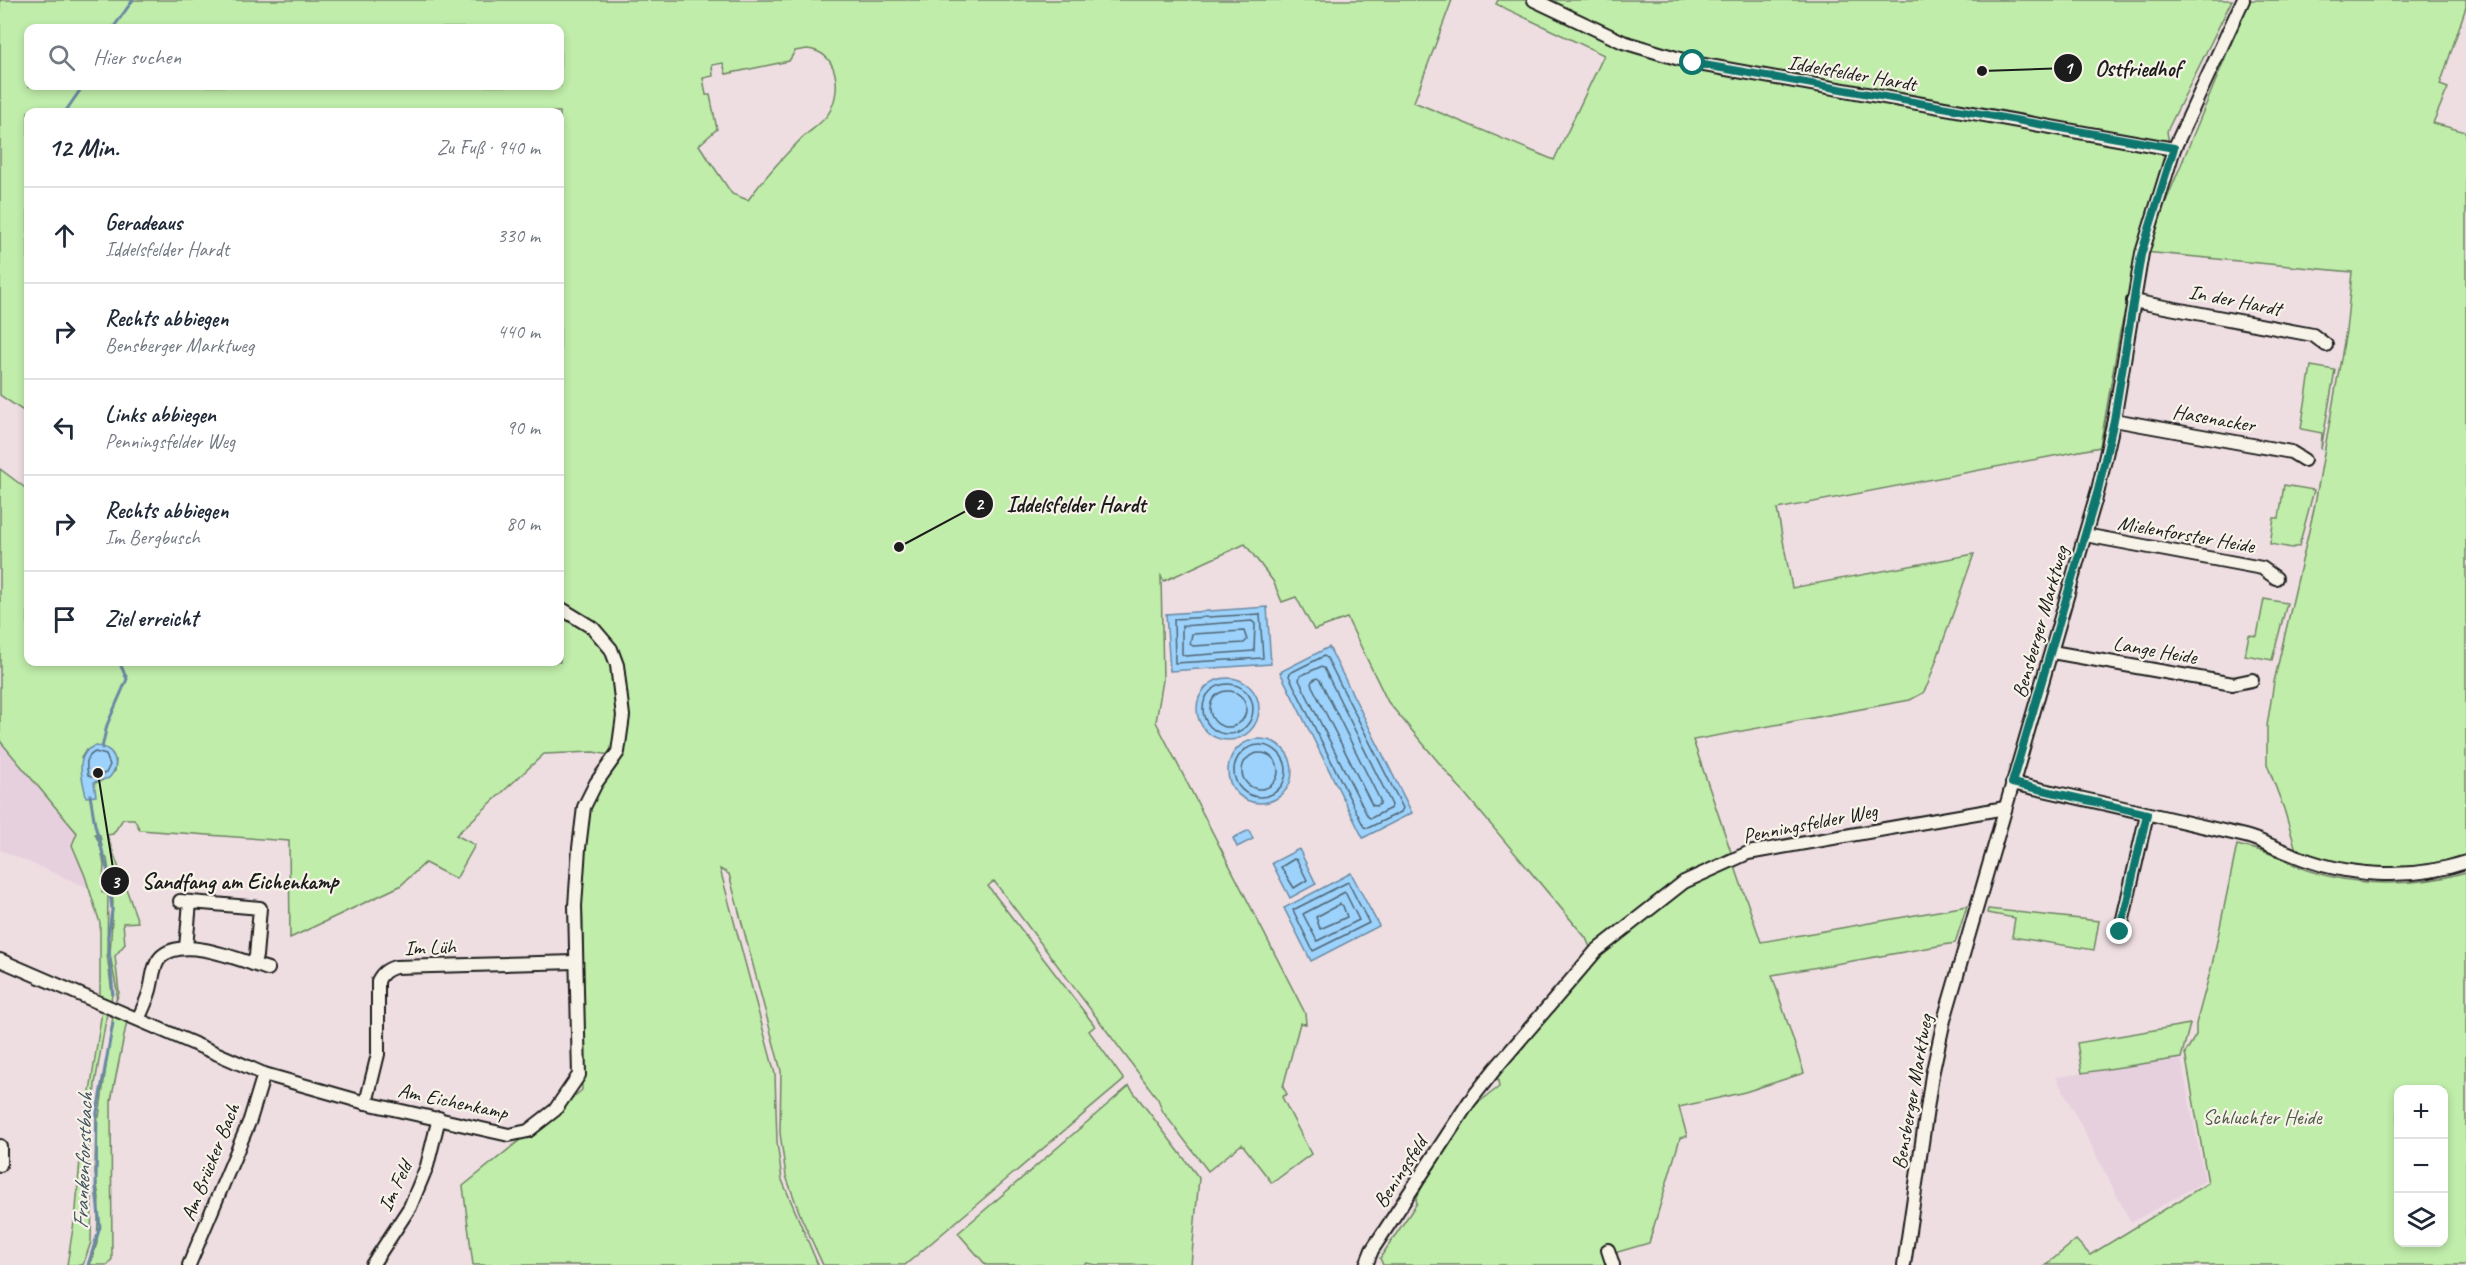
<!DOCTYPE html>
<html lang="de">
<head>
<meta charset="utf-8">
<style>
	body { margin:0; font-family:Caveat,sans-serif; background:#f6f6f7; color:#1f2937 }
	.controls { position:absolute; right:18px; bottom:18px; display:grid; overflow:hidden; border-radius:12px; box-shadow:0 3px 9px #0003 }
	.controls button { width:54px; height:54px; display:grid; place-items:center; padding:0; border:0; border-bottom:2px solid #e0e1e3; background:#fff; color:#1f2937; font:30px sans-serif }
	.stop { position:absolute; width:18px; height:18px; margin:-14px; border:4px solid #0f766e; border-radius:50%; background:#fff }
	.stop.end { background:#0f766e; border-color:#fff; box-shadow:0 2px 6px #0008 }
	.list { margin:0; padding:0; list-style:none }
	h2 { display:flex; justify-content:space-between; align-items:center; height:78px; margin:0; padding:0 24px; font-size:26px }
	h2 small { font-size:20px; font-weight:400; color:#747a83 }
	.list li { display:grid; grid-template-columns:39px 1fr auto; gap:18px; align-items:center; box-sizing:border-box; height:96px; padding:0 24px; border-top:2px solid #e0e1e3 }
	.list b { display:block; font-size:22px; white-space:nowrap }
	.list p { margin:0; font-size:20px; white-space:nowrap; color:#747a83 }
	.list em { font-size:20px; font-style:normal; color:#747a83 }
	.icon { flex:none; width:33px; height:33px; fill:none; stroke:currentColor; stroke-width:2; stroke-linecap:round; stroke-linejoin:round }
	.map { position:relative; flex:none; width:2466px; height:1265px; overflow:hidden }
	.search { position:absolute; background:#fff; box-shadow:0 3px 9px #0003; left:24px; top:24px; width:540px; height:66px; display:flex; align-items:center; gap:15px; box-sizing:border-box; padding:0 21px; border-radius:12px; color:#747a83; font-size:22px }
	.panel { position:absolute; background:#fff; box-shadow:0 3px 9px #0003; left:24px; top:108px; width:540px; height:558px; border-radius:12px }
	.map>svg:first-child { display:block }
</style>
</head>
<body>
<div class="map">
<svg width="2466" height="1265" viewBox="0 0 2466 1265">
	<rect width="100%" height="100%" fill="#eedee2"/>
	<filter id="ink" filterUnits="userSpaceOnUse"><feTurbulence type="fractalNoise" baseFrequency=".0167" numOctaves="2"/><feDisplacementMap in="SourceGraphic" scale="12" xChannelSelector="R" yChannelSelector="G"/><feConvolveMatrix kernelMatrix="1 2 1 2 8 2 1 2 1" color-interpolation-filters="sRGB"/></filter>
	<g filter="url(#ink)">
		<g fill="#e7d0de">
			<path d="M 0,741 L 77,833 L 72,845 L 89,888 L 0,850 Z"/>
			<path d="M 2181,1058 L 2205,1181 L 2131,1223 L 2056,1077 Z"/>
		</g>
		<g fill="#c0edaa" stroke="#6e8463" stroke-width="1.5" fill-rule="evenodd">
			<path d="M 0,0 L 1452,0 L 1414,102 L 1554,160 L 1604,55 L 1496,4 L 1498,0 L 2232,0 L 2167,131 L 2170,151 L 2140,252 L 2120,332 L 2100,447 L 1777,509 L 1792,588 L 1974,554 L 1928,684 L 1923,693 L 1910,700 L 1693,740 L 1731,852 L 1695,871 L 1592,952 L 1586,938 L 1388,702 L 1347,618 L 1314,630 L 1296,597 L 1282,602 L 1273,581 L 1245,544 L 1164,581 L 1161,576 L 1163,680 L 1156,722 L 1305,1013 L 1306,1024 L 1300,1023 L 1283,1087 L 1287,1094 L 1282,1097 L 1311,1154 L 1272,1183 L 1242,1144 L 1208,1171 L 1163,1112 L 1158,1099 L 994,881 L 988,886 L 1095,1026 L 1089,1031 L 1124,1080 L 905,1265 L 823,1265 L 801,1217 L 786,1176 L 780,1133 L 781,1071 L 729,874 L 720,869 L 775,1074 L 777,1142 L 782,1180 L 818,1265 L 473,1265 L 463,1186 L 582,1090 L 580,1007 L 584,1007 L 581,836 L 591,797 L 610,755 L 593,752 L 544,754 L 456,835 L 475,845 L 456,879 L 425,863 L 400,886 L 290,938 L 289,841 L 140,830 L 134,819 L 123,819 L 113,834 L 107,835 L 138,922 L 123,923 L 125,944 L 115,956 L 119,993 L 116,1001 L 117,991 L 110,955 L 113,903 L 111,883 L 107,859 L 103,853 L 100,835 L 95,834 L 101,847 L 104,866 L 102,892 L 108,895 L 107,953 L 112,994 L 111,1001 L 100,997 L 100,923 L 85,876 L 72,845 L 77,833 L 0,741 L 0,469 L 28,490 L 28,662 L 560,662 L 560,112 L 28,112 L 28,414 L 0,395 ZM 28,28 L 560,28 L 560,86 L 28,86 ZM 807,49 C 838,52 842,88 830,111 C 824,123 810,130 800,140 C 781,159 764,178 748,200 L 732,194 L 699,145 L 717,129 L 710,95 L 706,95 L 703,78 L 713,76 L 712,65 L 723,63 L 726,74 L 789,61 L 795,51 ZM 86,750 L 116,760 L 115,771 L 101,781 L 94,783 L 81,758 Z"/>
			<path d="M 2249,0 L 2466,0 L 2466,7 L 2440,85 L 2448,88 L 2433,123 L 2466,132 L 2466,855 C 2417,871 2344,875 2296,850 L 2284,809 L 2267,764 L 2267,726 L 2274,682 L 2314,509 L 2346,331 L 2352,272 L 2145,252 Z"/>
			<path d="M 2311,366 L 2335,370 L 2321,449 L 2322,433 L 2301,429 Z"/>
			<path d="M 2284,485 L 2314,490 L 2299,546 L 2292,548 L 2270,544 L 2274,518 L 2279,518 Z"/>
			<path d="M 2264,599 L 2287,603 L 2272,660 L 2245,655 L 2249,635 L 2257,636 Z"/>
			<path d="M 2237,845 C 2249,848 2262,850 2273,855 C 2284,860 2295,866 2307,870 C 2357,887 2416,887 2466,872 L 2466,1265 L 2046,1265 L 2076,1240 L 2090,1255 L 2208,1183 L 2185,1053 L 2196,1035 L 2196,1024 L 2212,965 ZM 2398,1090 L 2444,1090 L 2444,1242 L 2398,1242 Z"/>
			<path d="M 1733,861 L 1761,942 L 1967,906 L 1955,943 L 1772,975 L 1804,1073 L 1745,1092 L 1679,1107 L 1687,1136 L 1680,1138 L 1649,1243 L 1604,1256 L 1607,1265 L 1383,1265 L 1380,1258 L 1417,1203 L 1416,1199 L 1435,1162 L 1470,1109 L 1499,1087 L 1497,1074 L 1595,959 L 1667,898 Z"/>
			<path d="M 1988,909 L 2099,921 L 2094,950 L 2012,937 L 2015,918 L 1987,913 Z"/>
			<path d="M 102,1011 L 107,1013 L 95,1084 L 94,1105 L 89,1119 L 88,1172 L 92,1196 L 91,1242 L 83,1265 L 67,1265 L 76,1210 L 80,1159 Z"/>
			<path d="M 113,1016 L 127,1021 L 111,1101 L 112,1259 L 108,1265 L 90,1265 L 97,1243 L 99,1197 L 95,1174 L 96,1116 L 99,1117 Z"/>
			<path d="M 2190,1024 L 2181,1058 L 2082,1073 L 2077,1043 Z"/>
			<path d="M 1129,1086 L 1199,1178 L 1191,1265 L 1097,1265 L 1086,1263 L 1084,1265 L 986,1265 L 958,1233 Z"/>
		</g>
		<g fill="#9cd2fb" stroke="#6989a2" stroke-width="1.5">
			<path d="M 1267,607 L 1271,664 L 1170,671 L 1166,614 Z"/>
			<path d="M 1329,647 L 1412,813 L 1363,838 L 1280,672 Z"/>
			<circle cx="1228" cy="709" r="31"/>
			<circle cx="1260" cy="771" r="32"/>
			<path d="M 94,746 C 114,746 122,763 109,778 L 94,782 L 96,796 L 86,797 C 83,779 73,755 94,746 Z"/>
			<path d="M 1249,830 L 1253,839 L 1237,847 L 1233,838 Z"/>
			<path d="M 1299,849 L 1316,884 L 1290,898 L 1272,863 Z"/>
			<path d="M 1351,873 L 1379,926 L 1311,961 L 1284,908 Z"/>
		</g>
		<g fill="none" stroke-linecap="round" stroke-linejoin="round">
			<g stroke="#4f6575" stroke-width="1.5">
				<path d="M 1260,614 L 1263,658 L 1175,663 L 1174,619 Z"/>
				<path d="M 1252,621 L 1255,624 L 1254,651 L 1185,656 L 1182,654 L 1182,626 Z"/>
				<path d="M 1244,631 L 1247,640 L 1244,643 L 1193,646 L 1190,644 L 1192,634 Z"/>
				<path d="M 1324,656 L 1327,658 L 1403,808 L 1401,812 L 1368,828 L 1364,827 L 1289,676 L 1290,673 Z"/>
				<path d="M 1320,667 L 1324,668 L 1392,805 L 1391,808 L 1371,818 L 1368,817 L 1299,680 L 1300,676 Z"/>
				<path d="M 1317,678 L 1320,680 L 1380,800 L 1380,804 L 1376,806 L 1372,805 L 1311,684 L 1312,681 Z"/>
				<circle cx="1228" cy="709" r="25"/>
				<circle cx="1228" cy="709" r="18"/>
				<circle cx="1260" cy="771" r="26"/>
				<path d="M 95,752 L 106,755 L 110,765 L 106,773 L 91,777 L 88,775 C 86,765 85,757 95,752 Z"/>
				<circle cx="1260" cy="771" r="18"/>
				<path d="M 1294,859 L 1297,860 L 1307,880 L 1294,888 L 1281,867 Z"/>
				<path d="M 1348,882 L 1369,923 L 1313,951 L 1293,910 Z"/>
				<path d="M 1345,892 L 1359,920 L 1317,941 L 1303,914 Z"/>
				<path d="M 1340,904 L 1343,906 L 1347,917 L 1320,929 L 1316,917 Z"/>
			</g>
			<g stroke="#6989a2" stroke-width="3">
				<path d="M 113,28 L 133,0"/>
				<path d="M 65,112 L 83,86"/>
				<path d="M 102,748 L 107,725 L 127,679 L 121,666 L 123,662"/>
				<path d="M 90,795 L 95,825 L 108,872 L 112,910 L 108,937 L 113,994"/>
				<path d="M 88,1265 L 100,1227 L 96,1188 L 97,1112 L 113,1023"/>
			</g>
			<defs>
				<g id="minor">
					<path d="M 1534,0 L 1623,42 L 1693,63 L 2174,149"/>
					<path d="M 2133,301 L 2313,335 L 2326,345"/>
					<path d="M 2114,420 L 2291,452 L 2304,460"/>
					<path d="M 2085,535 L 2262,568 L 2276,578"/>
					<path d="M 2052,652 L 2233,684 L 2252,680"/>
					<path d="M 2012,783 C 2090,800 2167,818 2245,836 C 2261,840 2275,848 2291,854 C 2345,877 2410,881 2466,862"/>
					<path d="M 180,901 L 260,908 L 256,956 L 253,964"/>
					<path d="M 2120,932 L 2147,814"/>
					<path d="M 186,948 L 190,902"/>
					<path d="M 0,960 L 264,1074 L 366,1103 L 509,1135 L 528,1131 L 555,1110 L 579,1075 L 575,906 L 579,848 L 584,807 L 596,783 L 618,752 L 623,716 L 617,665 L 611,649 L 593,628 L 562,609"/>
					<path d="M 138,1019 C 142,1011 146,1002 149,993 C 153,982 152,967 160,958 C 182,934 242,961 268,969"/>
					<path d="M 366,1103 L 378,1054 L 378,981 C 382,973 386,970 395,967 L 576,962"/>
					<path d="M 0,1146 L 0,1165"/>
					<path d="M 1608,1250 L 1613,1265"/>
					<path d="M 189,1265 L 250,1120 L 264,1074"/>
					<path d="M 372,1265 L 410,1207 L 427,1166 L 439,1118"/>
					<path d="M 1366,1265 L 1372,1250 L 1469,1102 L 1495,1069 L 1596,951 L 1684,882 L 1748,853 L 2005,808"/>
					<path d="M 1904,1265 L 1932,1075 L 1944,1020 L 2098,490 L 2114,420 L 2142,253 L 2174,149 L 2243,0"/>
				</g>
			</defs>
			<use href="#minor" stroke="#1c1c1c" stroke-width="16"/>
			<use href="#minor" stroke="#f7f3e8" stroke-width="12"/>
		</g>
	</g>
	<g fill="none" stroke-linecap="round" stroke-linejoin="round" filter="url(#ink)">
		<path stroke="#0f766e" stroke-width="8" d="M 1693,63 L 2174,148 L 2141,255 L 2114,420 L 2098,490 L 2012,783 L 2147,814 L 2120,932"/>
	</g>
	<g text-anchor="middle" stroke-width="4.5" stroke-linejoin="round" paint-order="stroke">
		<g font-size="21" fill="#1c1c1c" stroke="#f7f3e8">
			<text transform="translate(1852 73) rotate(10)" y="7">Iddelsfelder Hardt</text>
			<text transform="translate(2235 300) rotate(11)" y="7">In der Hardt</text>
			<text transform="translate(2214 418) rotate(10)" y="7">Hasenacker</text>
			<text transform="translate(2186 534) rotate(10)" y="7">Mielenforster Heide</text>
			<text transform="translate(2040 622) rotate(-74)" y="7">Bensberger Marktweg</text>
			<text transform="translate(2155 650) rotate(10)" y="7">Lange Heide</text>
			<text transform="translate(1810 823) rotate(-11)" y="7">Penningsfelder Weg</text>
			<text transform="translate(430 947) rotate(-2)" y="7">Im Lüh</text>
			<text transform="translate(1912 1092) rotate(-80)" y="7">Bensberger Marktweg</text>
			<text transform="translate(453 1101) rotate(12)" y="7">Am Eichenkamp</text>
			<text transform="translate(210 1162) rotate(-68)" y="7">Am Brücker Bach</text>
			<text transform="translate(1400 1172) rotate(-57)" y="7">Beningsfeld</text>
			<text transform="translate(395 1186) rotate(-64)" y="7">Im Feld</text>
		</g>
		<g font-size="21" fill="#4d5b47" stroke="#f7f3e8">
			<text x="2262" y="1124">Schluchter Heide</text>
		</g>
		<g font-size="22" font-style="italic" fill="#42535f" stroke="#f7f3e8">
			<text transform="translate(82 1161) rotate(-88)" y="8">Frankenforstbach</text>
		</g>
	</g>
	<path fill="none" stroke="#1c1c1c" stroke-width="2" d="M1982 71L2068 68M899 547L979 504M98 773L115 881"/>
	<g fill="#1c1c1c" stroke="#f7f3e8" stroke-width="2">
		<circle cx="1982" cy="71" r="6"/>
		<circle cx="899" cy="547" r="6"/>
		<circle cx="98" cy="773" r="6"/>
		<circle cx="2068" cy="68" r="15"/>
		<circle cx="979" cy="504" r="15"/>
		<circle cx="115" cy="881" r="15"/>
	</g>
	<g font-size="18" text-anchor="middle" font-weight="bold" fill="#fff">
		<text x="2068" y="74">1</text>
		<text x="979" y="510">2</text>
		<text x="115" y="888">3</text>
	</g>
	<g font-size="22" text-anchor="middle" font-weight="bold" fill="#1c1c1c" stroke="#f7f3e8" stroke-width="4.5" stroke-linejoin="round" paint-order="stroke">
		<text x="2138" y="76">Ostfriedhof</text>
		<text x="1076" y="512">Iddelsfelder Hardt</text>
		<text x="240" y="889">Sandfang am Eichenkamp</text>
	</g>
</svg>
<div class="controls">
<button>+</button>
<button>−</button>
<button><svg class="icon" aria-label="layers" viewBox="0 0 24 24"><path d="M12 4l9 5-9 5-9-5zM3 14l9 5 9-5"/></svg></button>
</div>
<div class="stop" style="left:1693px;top:63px"></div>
<div class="stop end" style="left:2120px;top:932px"></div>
<div class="search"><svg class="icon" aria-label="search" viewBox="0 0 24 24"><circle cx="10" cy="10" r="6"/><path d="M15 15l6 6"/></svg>Hier suchen</div>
<section class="panel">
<h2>12 Min.<small>Zu Fuß · 940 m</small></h2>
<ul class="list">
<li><svg class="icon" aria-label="ahead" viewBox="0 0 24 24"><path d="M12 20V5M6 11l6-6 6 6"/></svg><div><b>Geradeaus</b><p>Iddelsfelder Hardt</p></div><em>330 m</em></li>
<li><svg class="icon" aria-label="right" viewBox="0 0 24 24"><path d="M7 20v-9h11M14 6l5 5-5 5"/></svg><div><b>Rechts abbiegen</b><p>Bensberger Marktweg</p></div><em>440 m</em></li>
<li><svg class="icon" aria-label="left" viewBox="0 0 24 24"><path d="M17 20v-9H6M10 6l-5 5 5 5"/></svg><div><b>Links abbiegen</b><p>Penningsfelder Weg</p></div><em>90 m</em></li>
<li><svg class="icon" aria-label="right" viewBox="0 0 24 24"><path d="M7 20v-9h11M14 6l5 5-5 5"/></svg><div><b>Rechts abbiegen</b><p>Im Bergbusch</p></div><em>80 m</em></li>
<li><svg class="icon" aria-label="arrive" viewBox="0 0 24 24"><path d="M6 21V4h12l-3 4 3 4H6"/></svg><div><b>Ziel erreicht</b></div></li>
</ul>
</section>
</div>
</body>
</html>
